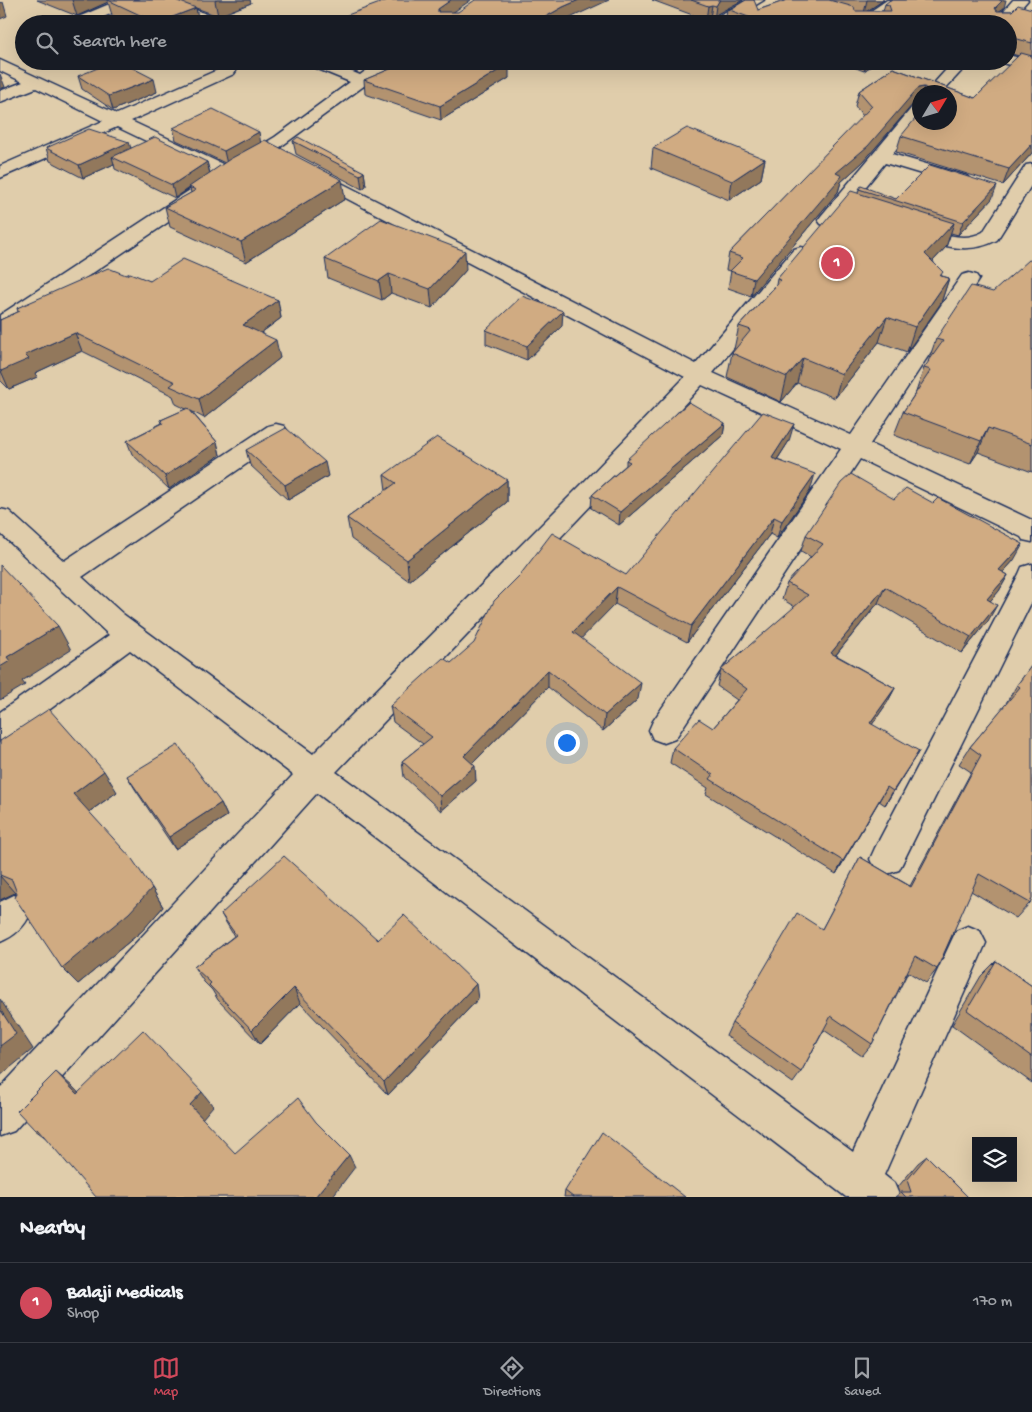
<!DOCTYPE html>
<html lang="en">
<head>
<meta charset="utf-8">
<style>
	body { margin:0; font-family:"Gochi Hand",sans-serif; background:#242831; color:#f1f3f6 }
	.controls { position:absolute; right:15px; bottom:15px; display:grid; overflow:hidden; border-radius:0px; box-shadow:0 5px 20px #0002 }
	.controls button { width:45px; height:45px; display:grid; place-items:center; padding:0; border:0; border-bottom:1px solid #363941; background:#171b24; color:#f1f3f6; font:25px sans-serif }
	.compass { position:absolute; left:912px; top:85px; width:45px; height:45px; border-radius:50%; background:#171b24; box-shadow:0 5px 20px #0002; rotate:52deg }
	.you { position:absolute; left:566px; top:742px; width:18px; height:18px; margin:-12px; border:4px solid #fff; border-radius:50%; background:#1a73e8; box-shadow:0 0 0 8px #1a73e833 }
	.badge { display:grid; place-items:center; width:32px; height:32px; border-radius:50%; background:#d1495b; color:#fff; font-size:16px; font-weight:700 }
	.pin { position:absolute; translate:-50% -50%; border:2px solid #fff; box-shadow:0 1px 5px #0006 }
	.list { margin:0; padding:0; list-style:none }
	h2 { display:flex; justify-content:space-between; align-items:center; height:65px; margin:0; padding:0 20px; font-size:21px }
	h2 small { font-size:16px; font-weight:400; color:#9ea1a6 }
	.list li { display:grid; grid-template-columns:32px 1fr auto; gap:15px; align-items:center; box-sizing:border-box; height:80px; padding:0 20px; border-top:1px solid #363941 }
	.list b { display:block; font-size:19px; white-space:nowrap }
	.list p { margin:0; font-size:16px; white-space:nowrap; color:#9ea1a6 }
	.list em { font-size:16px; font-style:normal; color:#9ea1a6 }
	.icon { flex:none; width:28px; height:28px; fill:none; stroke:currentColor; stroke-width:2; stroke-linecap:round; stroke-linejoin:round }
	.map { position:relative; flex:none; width:1032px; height:1197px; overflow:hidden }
	.search { position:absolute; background:#171b24; box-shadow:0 5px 20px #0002; left:15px; right:15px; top:15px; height:55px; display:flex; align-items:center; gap:12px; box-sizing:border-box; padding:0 18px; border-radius:28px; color:#9ea1a6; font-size:19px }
	.sheet { height:145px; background:#171b24 }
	nav { display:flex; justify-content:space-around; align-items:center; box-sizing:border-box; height:70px; border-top:1px solid #363941; background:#171b24; font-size:14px; color:#9ea1a6 }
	nav a { display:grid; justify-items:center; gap:2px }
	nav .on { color:#d1495b }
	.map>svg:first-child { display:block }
</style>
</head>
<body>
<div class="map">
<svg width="1032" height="1197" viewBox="0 0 1032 1197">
	<rect width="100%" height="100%" fill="#e0cdab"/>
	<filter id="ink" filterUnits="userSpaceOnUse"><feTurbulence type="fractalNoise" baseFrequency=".02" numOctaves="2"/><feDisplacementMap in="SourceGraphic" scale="10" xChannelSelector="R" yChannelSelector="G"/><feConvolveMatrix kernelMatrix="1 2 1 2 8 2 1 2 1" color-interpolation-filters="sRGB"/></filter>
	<g filter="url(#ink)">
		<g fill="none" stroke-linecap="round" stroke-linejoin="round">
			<defs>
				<g id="minor">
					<path d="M 119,0 L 138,0 L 136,3 L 87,24 L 67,24 L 69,21 Z"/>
					<path d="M 149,0 L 169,0 L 225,21 L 227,24 L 206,24 L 151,3 Z"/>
					<path d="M 747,0 L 764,0 L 728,22 L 718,22 L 716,19 L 718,16 Z"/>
					<path d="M 887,0 L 904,0 L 870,24 L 852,24 Z"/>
					<path d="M 1013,0 L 1028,0 L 1007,24 L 992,24 Z"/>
					<path d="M 1008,55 L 1032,61 L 1032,71 L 1002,63 L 1001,61 L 1008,61 Z"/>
					<path d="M 0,60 L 117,114 L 222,68 L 234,68 L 236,71 L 234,74 L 131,121 L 233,169 L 236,173 L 233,177 L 227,178 L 221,177 L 117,127 L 0,178 L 0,166 L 103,121 L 36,88 L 0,102 L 0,91 L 23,82 L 0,71 Z"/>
					<path d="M 304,61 L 326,61 L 360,75 L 379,61 L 398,61 L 268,156 C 258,162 249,171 237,168 L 234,164 L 237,160 L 275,137 L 350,82 L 306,64 Z"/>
					<path d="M 954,61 L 971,61 L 942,92 L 926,92 Z"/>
					<path d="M 920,104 L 920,120 L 892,154 L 967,176 L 970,180 L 967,184 L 961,185 L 955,184 L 885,163 L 835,224 L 828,226 L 821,224 L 818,220 L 821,216 L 914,105 Z"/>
					<path d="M 1032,164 L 1032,184 L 997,240 C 966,257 936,244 905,233 L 902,229 L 905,225 L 912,223 C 936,229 959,245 983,232 L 1026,165 Z"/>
					<path d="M 310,167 L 696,364 L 794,249 L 801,247 L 808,249 L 811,253 L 808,257 L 713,373 L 851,435 L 962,275 L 969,273 L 976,275 L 979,279 L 870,444 L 1032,520 L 1032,542 L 1023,540 L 1021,537 L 860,459 L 675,739 L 664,743 L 653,739 L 649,730 L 653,721 L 841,449 L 702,385 L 600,496 L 336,772 L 853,1152 L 956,931 L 968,926 L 980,931 L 986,943 L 884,1175 L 894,1183 L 900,1197 L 846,1197 L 317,793 L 14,1131 L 0,1136 L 0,1088 L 293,775 L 130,650 L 11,738 L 0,742 L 0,712 L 109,635 L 0,533 L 0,509 L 9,511 L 64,561 L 268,426 L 276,424 L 284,426 L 288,432 L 284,438 L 82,577 L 123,614 L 313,754 L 582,484 L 685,377 L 304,176 L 301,172 L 304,168 Z"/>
					<path d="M 197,188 L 204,190 L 206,194 L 204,198 L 8,330 L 0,331 L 0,315 L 190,190 Z"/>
					<path d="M 1032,564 L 1032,601 L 899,870 L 887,874 L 875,870 L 870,859 L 875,848 L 1019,574 L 1022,567 Z"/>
					<path d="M 14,895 L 26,900 L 31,912 C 25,927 15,936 0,942 L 0,902 Z"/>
				</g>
			</defs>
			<use href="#minor" stroke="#1b2f5e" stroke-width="3"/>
			<use href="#minor" fill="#e0cdab" fill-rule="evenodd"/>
		</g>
		<g fill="#b39370" stroke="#1b2f5e">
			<path d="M 37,0 L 250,0 L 251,3 L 218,16 L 196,8 L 199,24 L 129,24 L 112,15 L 108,2 L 77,16 Z"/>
			<path d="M 652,0 L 743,0 L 717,14 L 714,20 L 710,18 L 706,20 Z"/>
			<path d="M 787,0 L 884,0 L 867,11 L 883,11 L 885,4 L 1004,8 L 999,11 L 1012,11 L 1032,9 L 1032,153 L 1003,185 L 896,152 L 901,136 L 950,92 L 920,92 L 914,103 L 863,162 L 841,182 L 838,192 L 751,296 L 728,288 L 731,271 L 726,270 L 729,253 L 863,116 L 855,106 L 859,91 L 893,68 L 975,98 L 1019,56 L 1008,53 L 1008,24 L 725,24 L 727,9 L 758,10 Z"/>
			<path d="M 392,61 L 501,61 L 509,78 L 441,120 L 365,94 L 364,80 L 393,68 Z"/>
			<path d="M 838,61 L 878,61 L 864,71 Z"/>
			<path d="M 78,76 L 157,92 L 113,110 L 82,89 Z"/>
			<path d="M 173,128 L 261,142 L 345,199 L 246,262 L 170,227 L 165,207 L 191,193 L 190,188 L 175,198 L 115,169 L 114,164 L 83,178 L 50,161 L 46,148 L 131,148 L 207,162 L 210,173 L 225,163 L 176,140 Z"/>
			<path d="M 293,141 L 364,172 L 366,186 L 362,189 L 296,154 Z"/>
			<path d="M 653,148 L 765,159 L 761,179 L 729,200 L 651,168 Z"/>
			<path d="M 859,189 L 896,199 L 992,199 L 958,235 L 951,233 L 946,247 L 933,261 L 942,276 L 949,278 L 941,303 L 907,352 L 879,342 L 835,398 L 797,383 L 781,402 L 727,377 L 732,353 L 734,349 L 739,326 L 776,285 L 777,279 L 858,193 Z"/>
			<path d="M 325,259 L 466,270 L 432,308 L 391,293 L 382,300 L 328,278 Z"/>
			<path d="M 1032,261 L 1032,472 L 978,452 L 970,464 L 894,435 L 903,412 L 916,392 L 924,368 L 929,362 L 928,362 L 936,339 Z"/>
			<path d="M 126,275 L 150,281 L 278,300 L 281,318 L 261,333 L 280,358 L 204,418 L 191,411 L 217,442 L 220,455 L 169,489 L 132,454 L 127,441 L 162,423 L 161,420 L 186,409 L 176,404 L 173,396 L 82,351 L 35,373 L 37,377 L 9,389 L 0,380 L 0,320 L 18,312 L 17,308 Z"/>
			<path d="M 562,326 L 527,360 L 486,344 L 486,330 Z"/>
			<path d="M 725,423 L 723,435 L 619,525 L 591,508 L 592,495 L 626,465 L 626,460 Z"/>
			<path d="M 789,441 L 777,460 L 810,491 L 777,538 L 770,534 L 687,642 L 615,604 L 581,638 L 638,699 L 603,731 L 548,687 L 472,764 L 476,781 L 441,811 L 404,777 L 402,761 L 423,744 L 393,722 L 390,706 L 451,663 L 626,575 Z"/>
			<path d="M 246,450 L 328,476 L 288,500 L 250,465 Z"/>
			<path d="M 384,475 L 507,480 L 507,502 L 409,581 L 351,539 L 347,518 L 386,490 Z"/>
			<path d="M 894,499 L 1014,560 L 1003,572 L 1008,575 L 999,591 L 990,601 L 988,621 L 962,653 L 878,603 L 836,655 L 895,688 L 887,703 L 872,724 L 910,765 L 885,805 L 879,801 L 836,874 L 706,794 L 708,788 L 670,763 L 673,748 L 713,728 L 737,700 L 717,686 L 721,670 L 795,607 L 782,599 L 787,583 L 811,557 L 801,551 L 806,535 Z"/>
			<path d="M 1032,665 L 1030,903 L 1016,918 L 971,891 L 937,969 L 926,983 L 908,972 L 872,1044 L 862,1056 L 824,1030 L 801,1072 L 793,1083 L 726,1036 L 732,1023 L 822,929 L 860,857 L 910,886 L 971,772 L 959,764 L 970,747 L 1007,703 L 1006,703 L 1017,685 Z"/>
			<path d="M 0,741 L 117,792 L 89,812 L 152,888 L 163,907 L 142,931 L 78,984 L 62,968 L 16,894 L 15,893 L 0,900 Z"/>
			<path d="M 127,776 L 221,803 L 227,816 L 175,849 L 135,789 Z"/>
			<path d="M 221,914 L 378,940 L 478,999 L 388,1095 L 300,1003 L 260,1044 L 218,1000 L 212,990 L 204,982 L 194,967 L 234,936 Z"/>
			<path d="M 996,961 L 1032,986 L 1032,1083 L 952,1025 L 981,976 Z"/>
			<path d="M 927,1156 L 968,1197 L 895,1197 L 900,1193 L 898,1187 L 918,1163 Z"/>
			<path d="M 565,1191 L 685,1197 L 564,1197 Z"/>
		</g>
		<g fill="#92785b" stroke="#1b2f5e">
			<path d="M 72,0 L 108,0 L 108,2 L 77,16 Z"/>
			<path d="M 217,0 L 250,0 L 251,3 L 218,16 L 215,1 Z"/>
			<path d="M 451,0 L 471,0 L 439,22 L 439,24 L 438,9 Z"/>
			<path d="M 579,0 L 609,0 L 557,24 L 533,24 L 563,7 Z"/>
			<path d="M 720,0 L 743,0 L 717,14 L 714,20 L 716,6 L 719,1 Z"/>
			<path d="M 867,0 L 884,0 L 864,13 Z"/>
			<path d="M 999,0 L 1006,0 L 1004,8 L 998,12 L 991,23 Z"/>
			<path d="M 3,2 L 7,16 L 0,19 L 0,3 Z"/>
			<path d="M 712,5 L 710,18 L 706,20 L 708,6 Z"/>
			<path d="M 196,8 L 199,24 L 157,24 L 157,23 Z"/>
			<path d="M 924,18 L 923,24 L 915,24 Z"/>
			<path d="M 1014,38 L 1008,53 L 1008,49 L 1012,40 Z"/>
			<path d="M 866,61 L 878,61 L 864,71 Z"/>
			<path d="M 509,64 L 509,78 L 441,120 L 440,106 Z"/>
			<path d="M 0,74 L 5,87 L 0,89 Z"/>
			<path d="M 154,79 L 157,92 L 113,110 L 109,96 Z"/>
			<path d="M 924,87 L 923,92 L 920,92 L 920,102 L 914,103 L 863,162 L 841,182 L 838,192 L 751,296 L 754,279 L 836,173 L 918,88 Z"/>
			<path d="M 259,132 L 261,145 L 227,164 L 224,151 Z"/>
			<path d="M 129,142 L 133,155 L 112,157 L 114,164 L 83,178 L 79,165 Z"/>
			<path d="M 1032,144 L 1032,153 L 1003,185 L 1009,169 Z"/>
			<path d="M 765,159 L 761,179 L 729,200 L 732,181 Z"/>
			<path d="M 207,162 L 210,174 L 175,198 L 172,185 Z"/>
			<path d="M 364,172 L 366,186 L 362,189 L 360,175 Z"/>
			<path d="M 342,180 L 345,199 L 246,262 L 241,242 Z"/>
			<path d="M 997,186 L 992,199 L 958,235 L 963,222 Z"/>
			<path d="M 954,223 L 946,247 L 917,278 L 925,254 Z"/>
			<path d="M 465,251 L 466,270 L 432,308 L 430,289 Z"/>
			<path d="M 389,274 L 391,293 L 382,300 L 379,281 Z"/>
			<path d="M 949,278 L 941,303 L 907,352 L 915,327 Z"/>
			<path d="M 278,300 L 281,318 L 247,343 L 243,325 Z"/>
			<path d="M 563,311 L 562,326 L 527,360 L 527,346 Z"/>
			<path d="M 887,317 L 879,342 L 835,398 L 842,374 Z"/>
			<path d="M 75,333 L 82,351 L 35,373 L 37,377 L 9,389 L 1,371 L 25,355 Z"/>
			<path d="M 276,340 L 280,358 L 204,418 L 199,399 Z"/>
			<path d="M 803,358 L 797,383 L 781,402 L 787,377 Z"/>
			<path d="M 725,423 L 723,435 L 619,525 L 620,512 Z"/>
			<path d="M 794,424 L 789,441 L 767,475 L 772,458 Z"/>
			<path d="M 988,428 L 978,452 L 970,464 L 981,441 Z"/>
			<path d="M 217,442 L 220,455 L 169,489 L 165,476 Z"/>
			<path d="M 325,462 L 328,476 L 288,500 L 285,485 Z"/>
			<path d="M 815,474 L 810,491 L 777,538 L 782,521 Z"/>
			<path d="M 507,480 L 507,502 L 409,581 L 407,560 Z"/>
			<path d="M 774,517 L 770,534 L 687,642 L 691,626 Z"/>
			<path d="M 1023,544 L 1014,560 L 991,586 L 999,570 Z"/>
			<path d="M 1008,575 L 999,591 L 978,615 L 987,599 Z"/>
			<path d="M 617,587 L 615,604 L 572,648 L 573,632 Z"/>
			<path d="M 885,587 L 878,603 L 825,668 L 831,653 Z"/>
			<path d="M 997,605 L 988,621 L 962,653 L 971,637 Z"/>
			<path d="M 58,626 L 71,650 L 22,681 L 25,685 L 0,700 L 0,667 L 7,657 Z"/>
			<path d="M 548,670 L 548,687 L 465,771 L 464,756 Z"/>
			<path d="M 641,683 L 638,699 L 603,731 L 605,715 Z"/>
			<path d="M 895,688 L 887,703 L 863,738 L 870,723 Z"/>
			<path d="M 919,751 L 910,765 L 885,805 L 893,791 Z"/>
			<path d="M 475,766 L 476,781 L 441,811 L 440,796 Z"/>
			<path d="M 104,771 L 117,792 L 86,814 L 73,794 Z"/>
			<path d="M 887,787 L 879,801 L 836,874 L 843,861 Z"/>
			<path d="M 221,803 L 227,816 L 175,849 L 169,837 Z"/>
			<path d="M 0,876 L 15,893 L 0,900 Z"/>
			<path d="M 152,888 L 163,907 L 142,931 L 78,984 L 62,968 Z"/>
			<path d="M 476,984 L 478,999 L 388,1095 L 384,1082 Z"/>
			<path d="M 294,988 L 300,1003 L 260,1044 L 252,1030 Z"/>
			<path d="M 0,999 L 33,1049 L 0,1076 Z"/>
			<path d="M 56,1072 L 73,1087 L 93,1108 L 77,1094 Z"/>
			<path d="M 202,1092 L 213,1106 L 202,1119 L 190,1105 Z"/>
			<path d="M 37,1128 L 53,1143 L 35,1130 Z"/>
			<path d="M 349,1155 L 355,1167 L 332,1197 L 315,1197 Z"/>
		</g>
		<g fill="#d0ab82" stroke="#1b2f5e">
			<path d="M 108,0 L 175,0 L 196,8 L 157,23 Z"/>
			<path d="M 388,0 L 451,0 L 438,9 L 438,12 L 458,12 L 475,0 L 579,0 L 563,7 L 533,24 L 326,23 Z"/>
			<path d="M 691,0 L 720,0 L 719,1 L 716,6 L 712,5 L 708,6 Z"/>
			<path d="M 746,0 L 754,0 L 758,10 L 787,0 L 829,0 L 854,7 L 855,11 L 891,11 L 889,5 L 885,4 L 890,0 L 999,0 L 1002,1 L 995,8 L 997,11 L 1012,11 L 1018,5 L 1032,9 L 1032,43 L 1014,38 L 1012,40 L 1008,39 L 1008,24 L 944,24 L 924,18 L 915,24 L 767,24 L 727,9 L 731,9 Z"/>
			<path d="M 1021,53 L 1032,56 L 1032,144 L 1009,169 L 901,136 L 920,113 L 920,122 L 950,122 L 950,92 L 926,92 L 926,88 L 924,87 L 918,88 L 868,146 L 836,173 L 842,176 L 754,279 L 730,271 L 743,258 L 729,253 L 872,106 L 859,91 L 893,68 L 975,98 Z"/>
			<path d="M 115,61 L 119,61 L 154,79 L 109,96 L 78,76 Z"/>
			<path d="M 409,61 L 501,61 L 509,64 L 440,106 L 364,80 Z"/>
			<path d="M 213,109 L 259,132 L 224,151 L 173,128 Z"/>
			<path d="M 687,128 L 765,159 L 732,181 L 653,148 Z"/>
			<path d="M 89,129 L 129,142 L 79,165 L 46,148 Z"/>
			<path d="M 155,137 L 207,162 L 172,185 L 112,157 Z"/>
			<path d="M 298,137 L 364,172 L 360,175 L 293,141 Z"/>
			<path d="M 265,140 L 342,180 L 241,242 L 165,207 L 196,190 L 189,187 L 230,159 Z"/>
			<path d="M 930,165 L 997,186 L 963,222 L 859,189 L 861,186 L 896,199 Z"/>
			<path d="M 851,191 L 954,223 L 925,254 L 943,272 L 940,276 L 949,278 L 915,327 L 887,317 L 842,374 L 803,358 L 787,377 L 732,353 L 751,330 L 739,326 L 781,280 L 777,279 Z"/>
			<path d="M 381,219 L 465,251 L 430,289 L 389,274 L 379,281 L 325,259 Z"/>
			<path d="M 183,259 L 278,300 L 243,325 L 276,340 L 199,399 L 170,386 L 175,382 L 75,333 L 25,355 L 29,359 L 1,371 L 0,370 L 0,320 L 20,311 L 17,308 L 108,268 L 126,275 L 130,273 L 150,281 Z"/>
			<path d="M 1029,260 L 1032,261 L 1032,444 L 988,428 L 981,441 L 903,412 L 931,370 L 924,368 L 943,341 L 936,339 L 971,286 L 993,292 Z"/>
			<path d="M 522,296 L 563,311 L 527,346 L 486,330 Z"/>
			<path d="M 689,402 L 725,423 L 620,512 L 592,495 L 630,462 L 626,460 Z"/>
			<path d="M 188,408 L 217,442 L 165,476 L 127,441 L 163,423 L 161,420 Z"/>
			<path d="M 763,412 L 794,424 L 772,458 L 815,474 L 782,521 L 774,517 L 691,626 L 617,587 L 573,632 L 641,683 L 605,715 L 548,670 L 464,756 L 475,766 L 440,796 L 402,761 L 432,737 L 390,706 L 443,658 L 451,663 L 474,643 L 494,601 L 520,575 L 552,533 L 626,575 Z"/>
			<path d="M 286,428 L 325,462 L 285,485 L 246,450 Z"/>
			<path d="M 437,437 L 507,480 L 407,560 L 347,518 L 396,483 L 384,475 Z"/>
			<path d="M 851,474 L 894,499 L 906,488 L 933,503 L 938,498 L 1023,544 L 999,570 L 1008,575 L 987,599 L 997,605 L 971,637 L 885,587 L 831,653 L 895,688 L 870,723 L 919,751 L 893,791 L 887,787 L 843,861 L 710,779 L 713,775 L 673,748 L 699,719 L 713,728 L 747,689 L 721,670 L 808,595 L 787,583 L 823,544 L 806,535 L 841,483 Z"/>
			<path d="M 0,565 L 58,626 L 7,657 L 10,661 L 0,667 Z"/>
			<path d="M 1032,665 L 1032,898 L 1030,903 L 979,874 L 937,969 L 915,956 L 872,1044 L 831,1016 L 801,1072 L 732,1023 L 797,913 L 822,929 L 860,857 L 911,887 L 981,755 L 970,747 L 1020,687 L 1017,685 Z"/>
			<path d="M 49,709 L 104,771 L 73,794 L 132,859 L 152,888 L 129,913 L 62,968 L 15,898 L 17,893 L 12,880 L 0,875 L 0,741 Z"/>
			<path d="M 178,745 L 221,803 L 169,837 L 127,776 Z"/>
			<path d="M 284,856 L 378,940 L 404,915 L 476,984 L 384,1082 L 294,988 L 252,1030 L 209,985 L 211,983 L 194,967 L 236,935 L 221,914 Z"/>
			<path d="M 996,961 L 1032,986 L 1032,1057 L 967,1010 Z"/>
			<path d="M 0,1009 L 16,1034 L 0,1046 Z"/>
			<path d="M 143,1030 L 202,1092 L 190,1105 L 235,1153 L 298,1098 L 316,1122 L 349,1155 L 315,1197 L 96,1197 L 37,1128 L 35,1130 L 17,1111 L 56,1072 L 77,1094 Z"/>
			<path d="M 602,1132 L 685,1197 L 573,1197 L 565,1191 Z"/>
			<path d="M 927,1156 L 968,1197 L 906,1197 L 901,1192 L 911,1192 L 907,1180 Z"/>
		</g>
	</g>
</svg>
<div class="controls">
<button><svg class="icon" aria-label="layers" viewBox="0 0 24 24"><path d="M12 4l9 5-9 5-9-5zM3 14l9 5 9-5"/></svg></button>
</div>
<svg class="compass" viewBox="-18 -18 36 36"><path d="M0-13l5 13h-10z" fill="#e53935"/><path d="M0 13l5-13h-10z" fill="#9ea1a6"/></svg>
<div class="you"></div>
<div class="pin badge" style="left:837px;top:263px">1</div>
<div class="search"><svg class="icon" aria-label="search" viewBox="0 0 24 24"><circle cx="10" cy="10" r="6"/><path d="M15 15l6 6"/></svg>Search here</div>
</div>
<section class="sheet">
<h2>Nearby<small></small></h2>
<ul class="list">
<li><span class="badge">1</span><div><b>Balaji Medicals</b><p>Shop</p></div><em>170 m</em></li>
</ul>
</section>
<nav>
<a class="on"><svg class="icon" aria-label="map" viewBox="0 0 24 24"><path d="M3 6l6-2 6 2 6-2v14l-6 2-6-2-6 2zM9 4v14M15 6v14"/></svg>Map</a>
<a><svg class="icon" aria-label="directions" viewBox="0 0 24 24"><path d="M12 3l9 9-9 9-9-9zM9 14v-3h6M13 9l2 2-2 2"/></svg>Directions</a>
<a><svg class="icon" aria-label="saved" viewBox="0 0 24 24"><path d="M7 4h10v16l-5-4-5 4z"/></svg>Saved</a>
</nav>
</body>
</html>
